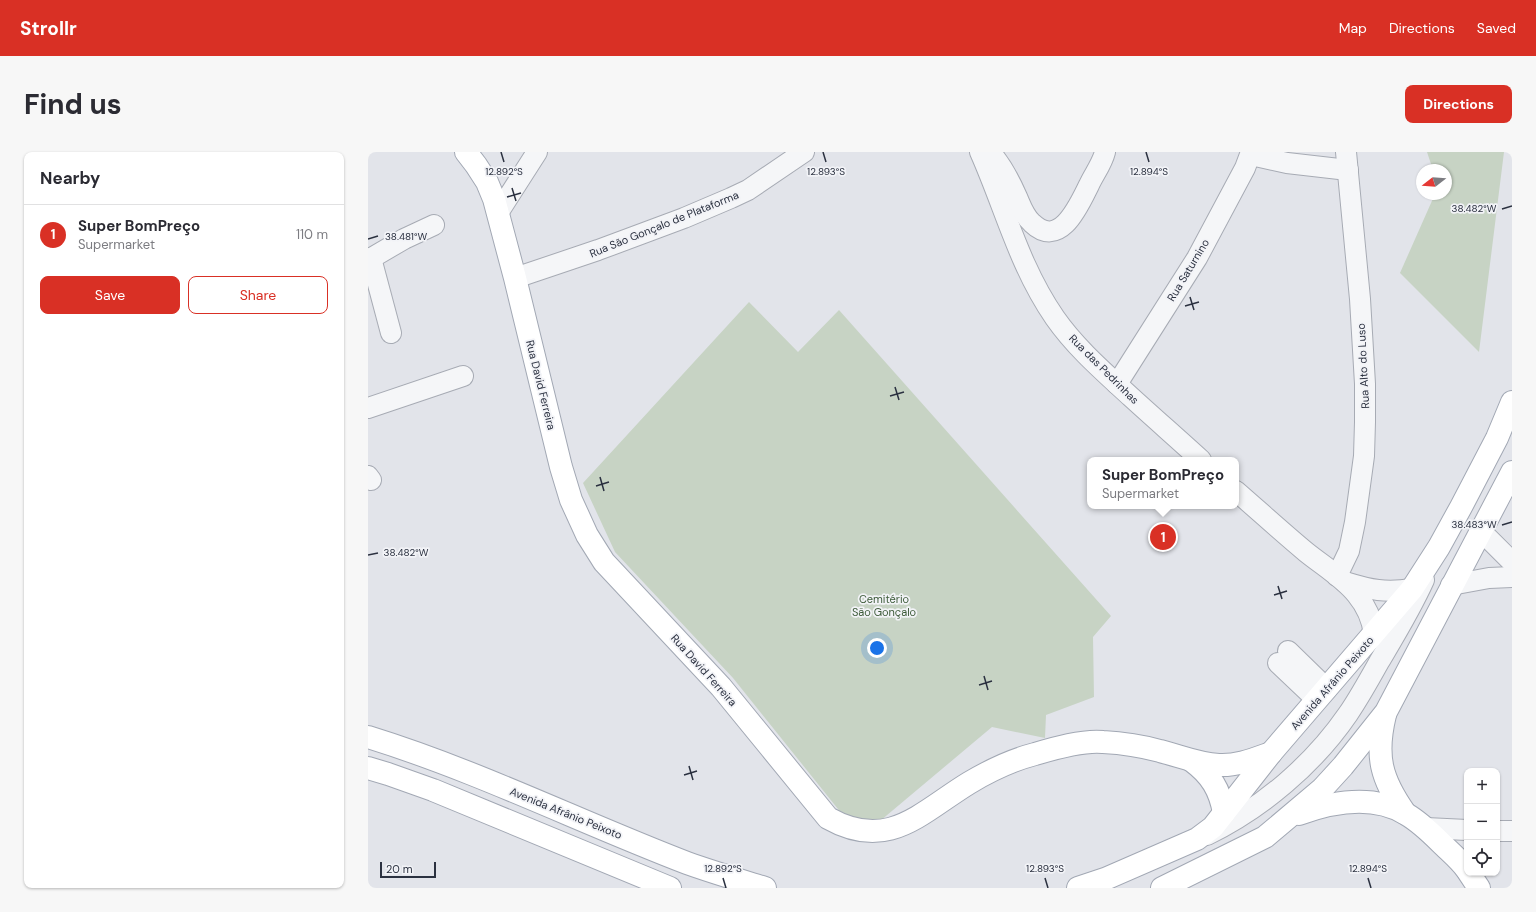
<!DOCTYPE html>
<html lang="en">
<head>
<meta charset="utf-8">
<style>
	body { margin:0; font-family:"DM Sans",sans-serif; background:#f7f7f7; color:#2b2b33 }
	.controls { position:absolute; right:12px; bottom:12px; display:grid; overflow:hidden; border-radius:8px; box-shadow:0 1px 3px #0004 }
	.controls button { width:36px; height:36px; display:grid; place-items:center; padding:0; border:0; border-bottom:1px solid #e1e1e2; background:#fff; color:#2b2b33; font:20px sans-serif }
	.compass { position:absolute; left:1048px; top:12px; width:36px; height:36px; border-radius:50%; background:#fff; box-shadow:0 1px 3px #0004; rotate:253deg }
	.scale { position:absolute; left:12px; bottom:10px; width:56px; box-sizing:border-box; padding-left:4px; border:2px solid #2b3140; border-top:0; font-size:11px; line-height:14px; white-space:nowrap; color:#2b3140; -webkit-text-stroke:3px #f2f3f7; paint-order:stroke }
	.you { position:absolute; left:509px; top:496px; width:14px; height:14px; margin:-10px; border:3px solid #fff; border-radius:50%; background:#1a73e8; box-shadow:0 0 0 6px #1a73e833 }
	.badge { display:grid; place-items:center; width:26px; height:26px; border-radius:50%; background:#d93025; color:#fff; font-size:13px; font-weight:700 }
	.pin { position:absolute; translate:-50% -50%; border:2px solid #fff; box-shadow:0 1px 4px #0006 }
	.popup { position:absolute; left:719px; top:305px; width:152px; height:52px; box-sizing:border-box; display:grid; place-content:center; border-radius:8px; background:#fff; filter:drop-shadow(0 1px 3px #0005); font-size:13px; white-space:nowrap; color:#7c7c81 }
	.popup b { font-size:15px; color:#2b2b33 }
	.popup::after { content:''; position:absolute; left:50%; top:100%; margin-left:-8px; border:8px solid transparent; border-top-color:#fff }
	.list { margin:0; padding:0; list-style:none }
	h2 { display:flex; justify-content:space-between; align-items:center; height:52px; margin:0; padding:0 16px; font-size:17px }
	h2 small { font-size:13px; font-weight:400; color:#7c7c81 }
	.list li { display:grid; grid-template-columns:26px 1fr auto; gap:12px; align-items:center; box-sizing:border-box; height:60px; padding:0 16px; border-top:1px solid #e1e1e2 }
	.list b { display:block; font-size:15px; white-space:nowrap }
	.list p { margin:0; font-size:13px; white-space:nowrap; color:#7c7c81 }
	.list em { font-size:13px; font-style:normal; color:#7c7c81 }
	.actions { display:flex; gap:8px; padding:12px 16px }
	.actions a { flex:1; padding:9px 0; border:1px solid #d93025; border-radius:8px; text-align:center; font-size:14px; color:#d93025 }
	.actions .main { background:#d93025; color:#fff }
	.icon { flex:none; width:22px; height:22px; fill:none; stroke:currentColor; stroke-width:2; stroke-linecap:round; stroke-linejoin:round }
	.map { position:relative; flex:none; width:1144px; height:736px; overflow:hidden; border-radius:8px }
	header { display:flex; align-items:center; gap:24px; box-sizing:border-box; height:56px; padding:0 20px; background:#d93025; color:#fff }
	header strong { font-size:19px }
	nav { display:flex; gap:22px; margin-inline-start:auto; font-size:14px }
	.intro { display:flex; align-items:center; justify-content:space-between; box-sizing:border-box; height:96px; padding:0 24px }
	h1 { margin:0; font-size:28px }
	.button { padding:10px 18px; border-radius:8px; background:#d93025; color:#fff; font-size:14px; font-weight:700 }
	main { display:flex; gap:24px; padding:0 24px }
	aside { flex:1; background:#fff; border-radius:8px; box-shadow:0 1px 3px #0004 }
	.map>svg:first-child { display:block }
</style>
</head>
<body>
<header>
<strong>Strollr</strong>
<nav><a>Map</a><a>Directions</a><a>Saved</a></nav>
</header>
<div class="intro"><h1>Find us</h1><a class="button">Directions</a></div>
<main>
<aside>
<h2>Nearby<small></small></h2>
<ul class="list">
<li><span class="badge">1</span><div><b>Super BomPreço</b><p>Supermarket</p></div><em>110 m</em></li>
</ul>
<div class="actions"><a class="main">Save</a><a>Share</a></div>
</aside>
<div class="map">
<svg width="1144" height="736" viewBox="0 0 1144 736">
	<rect width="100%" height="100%" fill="#e2e4ea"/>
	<g fill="#c7d3c4">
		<path d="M 1059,0 L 1136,0 L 1111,200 L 1032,121 L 1067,42 L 1078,42 L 1078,18 L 1065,18 Z"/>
		<path d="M 381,150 L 430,200 L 471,158 L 743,464 L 725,485 L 726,545 L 678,563 L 677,586 L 624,575 L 512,669 L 478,667 L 365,526 L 247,400 L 215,331 Z"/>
	</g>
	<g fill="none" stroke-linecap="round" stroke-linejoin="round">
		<defs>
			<g id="minor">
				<path d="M 612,0 C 637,56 651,114 687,166 C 708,196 736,220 763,245 C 786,266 810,287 833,308"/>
				<path d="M 622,0 C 633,12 642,29 649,45 C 653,54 656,64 664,71 C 692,98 711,53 721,33 C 726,22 734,12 737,0"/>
				<path d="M 883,3 L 919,11 L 980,18"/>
				<path d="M 130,61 L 169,0"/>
				<path d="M 3,106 L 23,181"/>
				<path d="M 0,108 L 36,87 L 66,73"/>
				<path d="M 147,126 L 230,98 L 316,66 L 363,46 L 380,38 L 436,0"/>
				<path d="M 749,232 L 829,106 L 877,16 L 883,0"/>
				<path d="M 0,256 L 95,224"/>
				<path d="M 0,324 L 3,328"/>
				<path d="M 868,339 C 891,359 914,380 938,400 C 954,413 977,427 989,443 C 999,455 1004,467 1006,482"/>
				<path d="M 1113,379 L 1144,410"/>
				<path d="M 969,424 L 981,399 L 987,370 L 996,304 L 997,270 L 997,232 L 992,147 L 978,0"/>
				<path d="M 977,430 C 1003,438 1017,441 1044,437"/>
				<path d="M 1083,433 L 1121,426 L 1144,425"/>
				<path d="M 920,499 L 959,537"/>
				<path d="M 910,511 L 949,548"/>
				<path d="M 1058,676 L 1099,678"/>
				<path d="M 1129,679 L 1144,679"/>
				<path d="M 839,683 C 894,656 945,613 980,562 C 991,546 1001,528 1011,510 C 1027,483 1043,457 1056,428"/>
			</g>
			<g id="major">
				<path d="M 98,0 L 108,13 L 119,30 L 126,47 L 147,126 L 193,315 L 203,348 L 219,383 L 236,410 L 353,535 L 460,666 C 520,700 552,661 601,631 C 621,619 644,608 667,602 C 687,596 715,588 735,590 C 754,591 774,594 792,599 C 812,604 830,612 851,613 C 869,614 886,607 903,601"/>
				<path d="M 1017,563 C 1007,604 1013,627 1037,661"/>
				<path d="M 0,585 C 110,619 212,670 319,711 C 344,720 371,728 397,736"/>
				<path d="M 824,609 C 843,623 852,638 856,661"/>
				<path d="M 0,616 L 20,622 L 65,638 L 302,736"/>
				<path d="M 931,662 C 964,650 1005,642 1038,662 C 1052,670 1063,681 1073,691 C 1082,700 1092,708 1099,718"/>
				<path d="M 1101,721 L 1111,736"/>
				<path d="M 710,736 L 737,727 L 829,687 L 845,675 L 903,601 L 1044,437 L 1071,395 L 1093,355 L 1129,286 L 1144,250"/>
				<path d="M 794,736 L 897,685 L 954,637 L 975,614 L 1018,560 L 1144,320"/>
			</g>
		</defs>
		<use href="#minor" stroke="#a7abb4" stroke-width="22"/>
		<use href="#major" stroke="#a2a8b4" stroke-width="24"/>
		<use href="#minor" stroke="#f5f6f8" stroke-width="20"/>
		<use href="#major" stroke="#fff" stroke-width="22"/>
	</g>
	<path fill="none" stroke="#2b3140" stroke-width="1.5" d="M 133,0 L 136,10M 455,0 L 458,10M 778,0 L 781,10M 144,36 L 148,49M 139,45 L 153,41M 1134,57 L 1144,54M 0,87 L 10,84M 822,145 L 826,158M 817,154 L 831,150M 527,235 L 531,248M 522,244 L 536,240M 232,325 L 236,339M 228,334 L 241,330M 1134,373 L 1144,370M 0,403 L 10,401M 910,434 L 914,447M 906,443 L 919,439M 616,524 L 620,538M 611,533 L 624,529M 321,614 L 325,628M 316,623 L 329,619M 355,726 L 358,736M 677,726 L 680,736M 1000,726 L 1003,736"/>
	<g text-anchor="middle" stroke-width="3.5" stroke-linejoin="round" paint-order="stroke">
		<g font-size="11" fill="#2b3140" stroke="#f2f3f7">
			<text transform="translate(296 72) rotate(-22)" y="4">Rua São Gonçalo de Plataforma</text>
			<text transform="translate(820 118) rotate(-59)" y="4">Rua Saturnino</text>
			<text transform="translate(995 214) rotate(-93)" y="4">Rua Alto do Luso</text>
			<text transform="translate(736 217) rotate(45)" y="4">Rua das Pedrinhas</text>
			<text transform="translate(173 233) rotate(76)" y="4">Rua David Ferreira</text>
			<text transform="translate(336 518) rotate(48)" y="4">Rua David Ferreira</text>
			<text transform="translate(964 531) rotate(-49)" y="4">Avenida Afrânio Peixoto</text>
			<text transform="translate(198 661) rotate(22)" y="4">Avenida Afrânio Peixoto</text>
		</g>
		<g font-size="11" fill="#3d5b39" stroke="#f2f3f7">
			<text x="516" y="451">Cemitério<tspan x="516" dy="13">São Gonçalo</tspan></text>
		</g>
	</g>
	<g font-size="10" text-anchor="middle" fill="#2b3140" stroke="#f2f3f7" stroke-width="3.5" stroke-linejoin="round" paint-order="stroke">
		<text x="136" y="23">12.892°S</text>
		<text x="458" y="23">12.893°S</text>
		<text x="781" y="23">12.894°S</text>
		<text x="1106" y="60">38.482°W</text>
		<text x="38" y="88">38.481°W</text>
		<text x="1106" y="376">38.483°W</text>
		<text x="38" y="404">38.482°W</text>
		<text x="355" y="720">12.892°S</text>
		<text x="677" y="720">12.893°S</text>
		<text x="1000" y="720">12.894°S</text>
	</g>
</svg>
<div class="controls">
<button>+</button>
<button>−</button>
<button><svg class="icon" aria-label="locate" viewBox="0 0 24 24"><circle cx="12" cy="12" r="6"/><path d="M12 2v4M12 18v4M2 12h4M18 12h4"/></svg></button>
</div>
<svg class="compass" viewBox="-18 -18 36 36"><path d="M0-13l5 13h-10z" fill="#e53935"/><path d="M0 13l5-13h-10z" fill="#7c7c81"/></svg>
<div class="scale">20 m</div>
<div class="you"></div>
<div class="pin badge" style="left:795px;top:385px">1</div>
<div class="popup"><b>Super BomPreço</b>Supermarket</div>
</div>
</main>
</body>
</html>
